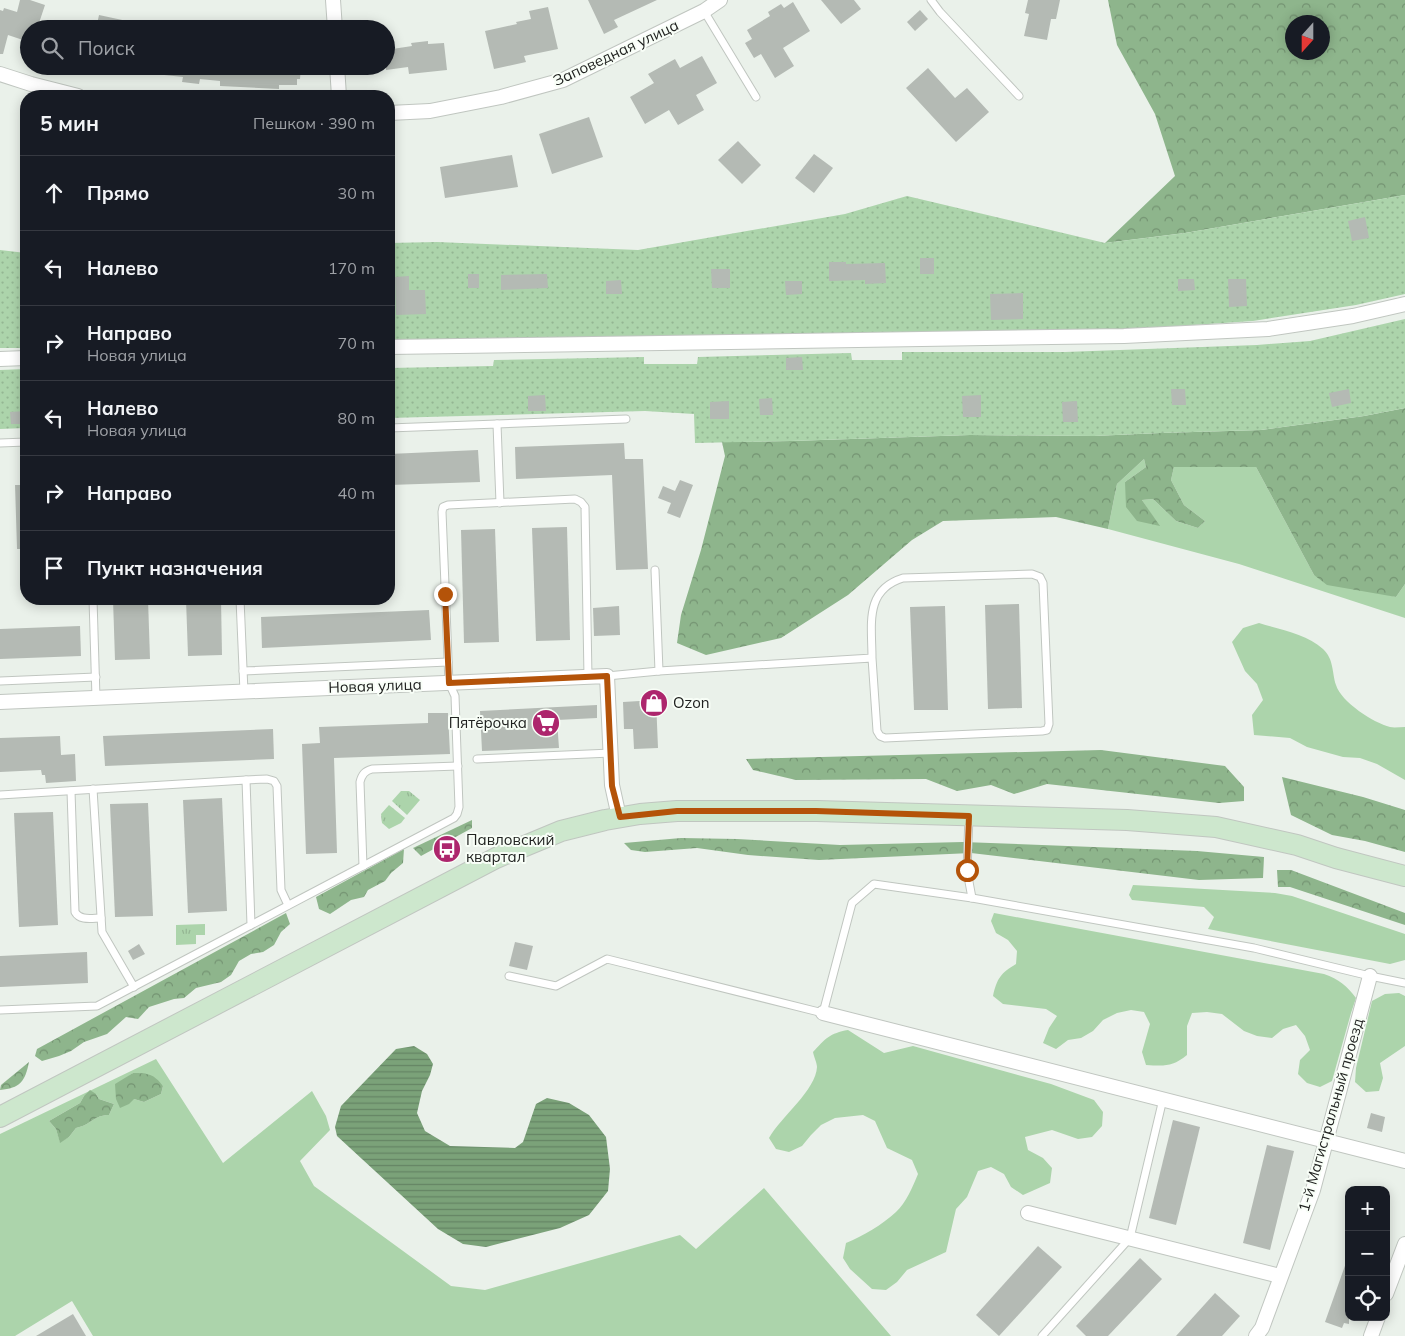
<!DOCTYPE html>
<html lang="ru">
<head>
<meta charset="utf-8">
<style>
	body { margin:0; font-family:Mulish,sans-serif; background:#242831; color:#f1f3f6 }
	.controls { position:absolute; right:15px; bottom:15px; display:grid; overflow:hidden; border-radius:10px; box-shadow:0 2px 12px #0003 }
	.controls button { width:45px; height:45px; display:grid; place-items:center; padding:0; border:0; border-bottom:1px solid #363941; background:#171b24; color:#f1f3f6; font:25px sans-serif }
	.compass { position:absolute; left:1285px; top:15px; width:45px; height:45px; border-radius:50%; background:#171b24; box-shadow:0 2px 12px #0003; rotate:201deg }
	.stop { position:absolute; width:15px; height:15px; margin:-11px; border:4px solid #b45309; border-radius:50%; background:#fff }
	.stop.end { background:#b45309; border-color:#fff; box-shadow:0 1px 5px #0008 }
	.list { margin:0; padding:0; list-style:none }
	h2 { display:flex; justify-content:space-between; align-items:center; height:65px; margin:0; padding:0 20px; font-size:21px }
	h2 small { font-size:16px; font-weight:400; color:#9ea1a6 }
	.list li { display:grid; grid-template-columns:32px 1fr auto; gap:15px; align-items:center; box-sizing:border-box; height:75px; padding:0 20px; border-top:1px solid #363941 }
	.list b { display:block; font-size:19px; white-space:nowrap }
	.list p { margin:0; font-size:16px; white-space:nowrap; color:#9ea1a6 }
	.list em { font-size:16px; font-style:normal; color:#9ea1a6 }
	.icon { flex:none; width:28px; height:28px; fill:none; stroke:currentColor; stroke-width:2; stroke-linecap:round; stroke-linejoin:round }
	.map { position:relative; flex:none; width:1405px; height:1336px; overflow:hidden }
	.search { position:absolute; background:#171b24; box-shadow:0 2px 12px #0003; left:20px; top:20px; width:375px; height:55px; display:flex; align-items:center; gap:12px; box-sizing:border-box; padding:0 18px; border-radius:28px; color:#9ea1a6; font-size:19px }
	.panel { position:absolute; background:#171b24; box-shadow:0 2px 12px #0003; left:20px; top:90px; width:375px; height:515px; border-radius:20px }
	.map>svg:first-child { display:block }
</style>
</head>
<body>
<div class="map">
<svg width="1405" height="1336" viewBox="0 0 1405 1336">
	<defs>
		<pattern id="forest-crowns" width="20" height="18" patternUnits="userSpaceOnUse" patternTransform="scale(1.25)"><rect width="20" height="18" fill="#8eb58c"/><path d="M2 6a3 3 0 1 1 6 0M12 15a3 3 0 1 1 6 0" fill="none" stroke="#749372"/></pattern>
		<pattern id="park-tufts" width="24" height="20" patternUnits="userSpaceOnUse" patternTransform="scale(1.25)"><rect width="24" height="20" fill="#acd4ab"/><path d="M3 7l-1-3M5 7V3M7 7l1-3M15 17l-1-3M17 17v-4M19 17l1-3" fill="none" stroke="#94b693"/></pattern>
		<pattern id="garden-dots" width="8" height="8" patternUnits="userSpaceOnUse" patternTransform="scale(1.25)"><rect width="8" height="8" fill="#acd4ab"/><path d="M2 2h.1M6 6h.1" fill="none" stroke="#94b693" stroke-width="1.8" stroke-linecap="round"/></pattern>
		<pattern id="water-rules" width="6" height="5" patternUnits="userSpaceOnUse" patternTransform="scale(1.25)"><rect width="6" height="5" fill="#7ba279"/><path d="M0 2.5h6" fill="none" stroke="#648463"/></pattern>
	</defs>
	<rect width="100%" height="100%" fill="#eaf1ea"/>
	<g fill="#acd4ab" fill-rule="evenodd">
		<path d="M 1144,459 L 1146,467 L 1125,482 L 1159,526 L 1142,500 L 1153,499 L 1176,521 L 1198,528 L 1205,521 L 1184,505 L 1171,480 L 1174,467 L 1256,467 L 1314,575 L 1396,597 L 1405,584 L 1405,618 L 1239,564 L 1108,529 L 1117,484 Z"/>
		<path d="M 1259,623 C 1281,630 1307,634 1323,649 C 1334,659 1332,673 1336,685 C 1341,702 1374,723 1390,727 C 1394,728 1400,727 1405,727 L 1405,780 L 1377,764 L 1360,758 L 1343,757 L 1307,747 L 1290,738 L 1254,735 L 1252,715 L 1263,700 L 1257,684 L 1245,671 L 1232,642 L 1243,628 Z"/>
		<path d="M 1133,885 L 1275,893 L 1292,896 L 1405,934 L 1405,960 L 1390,964 L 1208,929 L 1214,917 L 1204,907 L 1132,900 L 1129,895 Z"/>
		<path d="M 994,913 L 1324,974 C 1339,979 1347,986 1356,998 L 1351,1013 L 1332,1081 L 1320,1087 L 1307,1083 L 1298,1074 L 1300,1060 L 1310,1050 L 1305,1036 L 1296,1025 L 1283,1029 L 1272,1038 L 1257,1036 L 1244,1031 L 1222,1014 L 1207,1012 L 1192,1013 L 1187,1026 L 1187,1055 C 1172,1067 1165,1066 1146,1065 L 1142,1052 L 1150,1024 L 1144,1012 L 1131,1010 L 1117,1013 L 1103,1020 L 1093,1031 L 1081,1038 L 1068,1040 L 1056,1049 L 1043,1043 L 1049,1028 L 1057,1016 L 1046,1009 L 1003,1004 L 993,996 C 997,978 1001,973 1016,964 L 1017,951 L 1008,940 L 996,933 L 991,921 Z"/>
		<path d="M 1399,993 L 1405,996 L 1405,1046 L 1380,1063 L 1383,1078 L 1379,1091 L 1366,1092 L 1355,1082 L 1356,1068 L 1372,1001 L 1385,994 Z"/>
		<path d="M 848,1030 L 884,1053 L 913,1046 L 931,1051 L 1051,1084 L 1094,1100 L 1103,1112 L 1102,1126 L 1092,1137 L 1078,1139 L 1052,1130 L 1025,1137 L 1028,1150 L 1043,1158 L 1052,1168 L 1050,1183 L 1023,1195 L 1011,1187 L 1004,1174 L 991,1167 L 978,1171 L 967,1197 L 956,1209 L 946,1252 L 907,1270 L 897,1282 L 886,1290 L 872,1289 L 850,1269 L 843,1258 L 846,1243 C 863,1236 882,1225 896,1212 C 906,1203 913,1186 918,1174 L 912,1160 L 887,1148 L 875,1121 L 863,1115 L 835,1118 L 821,1125 L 811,1135 L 802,1146 L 789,1152 L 776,1149 L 769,1138 C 781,1117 816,1090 817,1067 C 817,1063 814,1057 813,1052 C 825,1039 830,1033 848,1030 Z"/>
		<path d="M 156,1059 L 223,1163 L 312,1091 L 326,1116 L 330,1130 L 300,1161 L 314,1186 L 451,1286 L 485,1290 L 680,1235 L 696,1249 L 764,1188 L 891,1336 L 93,1336 L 72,1301 L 15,1336 L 0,1336 L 0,1134 ZM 133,1073 L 163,1086 L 161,1094 L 144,1102 L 134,1099 L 125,1079 ZM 96,1094 L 99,1099 L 114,1104 L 109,1115 C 94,1115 91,1125 76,1128 L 69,1137 L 60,1142 L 56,1129 L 49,1121 L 80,1103 L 84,1096 Z"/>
	</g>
	<g fill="url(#forest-crowns)" fill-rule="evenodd">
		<path d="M 1108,0 L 1405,0 L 1405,195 L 1185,233 L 1105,243 L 1175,176 L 1155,114 L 1117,45 ZM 1292,22 L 1322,22 L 1322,52 L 1292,52 Z"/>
		<path d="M 1405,408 L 1405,584 L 1396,597 L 1327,585 L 1314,575 L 1256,467 L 1174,467 L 1171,480 L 1184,505 L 1205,521 L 1198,528 L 1176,521 L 1153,499 L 1142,500 L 1160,526 L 1137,521 L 1126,507 L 1125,482 L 1146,467 L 1144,459 L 1117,484 L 1108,529 L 1056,517 L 943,521 L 912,540 L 848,595 L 781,638 L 706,655 L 677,643 L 681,615 L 701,550 L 725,456 L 722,442 L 791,441 L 970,435 L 1094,436 L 1160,433 L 1261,430 L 1364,416 Z"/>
		<path d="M 1101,750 L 1225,766 L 1244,787 L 1244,801 L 1219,803 L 1047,784 L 1014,794 L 991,785 L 957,791 L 926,779 L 796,780 L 753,770 L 746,759 Z"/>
		<path d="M 1282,777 L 1363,797 L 1405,810 L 1405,852 L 1365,841 L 1332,835 L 1291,815 Z"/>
		<path d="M 472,820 L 472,828 L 421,856 L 413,848 Z"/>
		<path d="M 681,838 L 737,839 L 840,845 L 963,842 L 1197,851 L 1264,857 L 1263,878 L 1199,880 L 971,853 L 819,860 L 748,855 L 697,848 L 645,852 L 631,850 L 624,843 Z"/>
		<path d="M 404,849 L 403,863 L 391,873 L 385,881 L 368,890 L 364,897 L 351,900 L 330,914 L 319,909 L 316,897 Z"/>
		<path d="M 1277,870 L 1291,870 L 1405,913 L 1405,925 L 1290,887 L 1278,887 Z"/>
		<path d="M 286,913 L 290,924 L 281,932 L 274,945 L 263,952 L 251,954 L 239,961 L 231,975 L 221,982 L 196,988 L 184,998 L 174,999 L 149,1007 L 138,1019 L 126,1017 L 107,1034 L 84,1042 L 71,1051 L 59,1056 L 42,1061 L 35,1056 L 37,1049 Z"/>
		<path d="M 29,1062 C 25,1082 20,1088 0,1090 L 1,1085 Z"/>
		<path d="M 133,1073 C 148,1073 154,1074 163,1086 L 161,1094 L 144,1102 L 134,1099 L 129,1104 L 120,1108 L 116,1099 L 115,1084 Z"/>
		<path d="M 90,1090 L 96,1094 L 99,1099 L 114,1104 L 109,1115 C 94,1115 91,1125 76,1128 L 69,1137 L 60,1143 L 56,1129 L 49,1121 L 80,1103 L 84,1096 Z"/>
	</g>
	<g fill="url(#park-tufts)">
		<path d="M 401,791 L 409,791 L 420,800 L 407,815 L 392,801 Z"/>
		<path d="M 389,805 L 405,818 L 401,823 L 389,829 L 382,823 L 381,814 Z"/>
		<path d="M 205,924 L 205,935 L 196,935 L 196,944 L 176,945 L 176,925 Z"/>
	</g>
	<g fill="url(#garden-dots)">
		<path d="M 1405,195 L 1405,294 L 1356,305 L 1253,321 L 1104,331 L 389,342 L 389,243 L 437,242 L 638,250 L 845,214 L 907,196 L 1105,243 L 1185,233 Z"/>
		<path d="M 0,250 L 26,253 L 26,348 L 0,348 Z"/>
		<path d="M 1405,319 L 1405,408 L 1364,416 L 1261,430 L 1160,433 L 1094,436 L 970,435 L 791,441 L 695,443 L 694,414 L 645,411 L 389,418 L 389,362 L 390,368 L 493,366 L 494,360 L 644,357 L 644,364 L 697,364 L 698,357 L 851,353 L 852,360 L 902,360 L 902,352 L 1065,352 L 1257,345 L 1310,341 Z"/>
		<path d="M 26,369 L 26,428 L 0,429 L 0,370 Z"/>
	</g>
	<path fill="url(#water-rules)" d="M 414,1046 L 427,1054 L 433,1064 L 430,1075 L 422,1091 L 417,1113 L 425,1131 L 450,1146 L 515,1148 L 523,1142 L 536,1104 L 547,1098 L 569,1103 L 589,1115 L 606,1137 L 610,1169 L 608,1191 L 589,1215 L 560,1228 L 486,1247 L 463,1244 L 438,1229 L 337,1136 L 335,1127 L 341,1106 L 396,1049 Z"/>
	<g fill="#b4bab4">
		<path d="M 20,0 L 30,0 L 45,5 L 37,29 L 29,29 L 29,42 L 8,35 L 3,54 L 0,54 L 0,10 L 3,11 L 4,8 L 17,12 Z"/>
		<path d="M 588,0 L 657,0 L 614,20 L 618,27 L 604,34 Z"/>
		<path d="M 821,0 L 854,0 L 861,9 L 841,24 Z"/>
		<path d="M 1028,0 L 1060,0 L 1056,19 L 1051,19 L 1047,40 L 1024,36 L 1029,14 L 1025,13 Z"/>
		<path d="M 793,2 L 810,31 L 783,48 L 794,66 L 775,78 L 761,54 L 754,58 L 745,43 L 752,39 L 747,30 L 770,16 L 768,12 L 781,4 L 784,8 Z"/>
		<path d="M 548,7 L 558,49 L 524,56 L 526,62 L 494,69 L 485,31 L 517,24 L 516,22 L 531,19 L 529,11 Z"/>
		<path d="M 920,10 L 928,19 L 915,31 L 907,22 Z"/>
		<path d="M 99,15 L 141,24 L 141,29 L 96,29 Z"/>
		<path d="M 428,41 L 428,44 L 444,43 L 447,70 L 409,74 L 408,67 L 386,70 L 386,50 L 412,46 L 411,43 Z"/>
		<path d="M 702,56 L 717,83 L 696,95 L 704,110 L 678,125 L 669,110 L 645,124 L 630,97 L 654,83 L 648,74 L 675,59 L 680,68 Z"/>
		<path d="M 156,66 L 301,66 L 300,79 L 297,79 L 297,85 L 279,85 L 279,89 L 220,86 L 220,81 L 200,79 L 199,84 L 182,82 L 183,77 L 155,74 Z"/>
		<path d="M 928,68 L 955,98 L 967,88 L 989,112 L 956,142 L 906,88 Z"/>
		<path d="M 589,117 L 603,157 L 552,174 L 539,134 Z"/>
		<path d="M 738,141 L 761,165 L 742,184 L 718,160 Z"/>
		<path d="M 814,154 L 833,168 L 814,193 L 795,178 Z"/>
		<path d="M 512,155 L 518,187 L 445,198 L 440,167 Z"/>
		<path d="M 1365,217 L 1369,238 L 1352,241 L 1348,221 Z"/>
		<rect x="920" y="258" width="14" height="16"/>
		<path d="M 829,262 L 846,262 L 846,264 L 885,263 L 886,283 L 865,284 L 865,280 L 829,281 Z"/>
		<path d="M 711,269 L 730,269 L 730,288 L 712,288 Z"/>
		<rect x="468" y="274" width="11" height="14"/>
		<path d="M 547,274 L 548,288 L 501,290 L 501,275 Z"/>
		<path d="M 409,276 L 409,290 L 425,290 L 426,314 L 396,315 L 395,277 Z"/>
		<path d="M 1178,279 L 1194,279 L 1195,290 L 1178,291 Z"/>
		<path d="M 1228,279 L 1246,279 L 1247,306 L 1229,307 Z"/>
		<path d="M 621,280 L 622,294 L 606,294 L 606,281 Z"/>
		<path d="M 785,281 L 802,281 L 802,294 L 786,295 Z"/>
		<path d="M 1023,293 L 1023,319 L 991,320 L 990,294 Z"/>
		<path d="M 802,357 L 803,370 L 786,370 L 786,358 Z"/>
		<path d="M 1171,389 L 1185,389 L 1186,405 L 1172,405 Z"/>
		<path d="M 1349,389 L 1351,403 L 1332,407 L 1329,393 Z"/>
		<path d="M 545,395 L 546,411 L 528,411 L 528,396 Z"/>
		<path d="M 981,395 L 981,417 L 963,417 L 962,396 Z"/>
		<path d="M 772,398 L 773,415 L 760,415 L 759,399 Z"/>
		<path d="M 729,401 L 729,419 L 710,419 L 710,402 Z"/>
		<path d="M 1077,401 L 1078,422 L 1063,422 L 1062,402 Z"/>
		<path d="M 26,411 L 26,424 L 11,424 L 10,412 Z"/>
		<path d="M 624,443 L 625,459 L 643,459 L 648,569 L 616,570 L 612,475 L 516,479 L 515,447 Z"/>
		<path d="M 478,450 L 480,482 L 389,485 L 389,454 Z"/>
		<path d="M 680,480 L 693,485 L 680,518 L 667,513 L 671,503 L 658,498 L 663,486 L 675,491 Z"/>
		<path d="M 15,485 L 26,485 L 26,549 L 17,549 Z"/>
		<path d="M 567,527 L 570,640 L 536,641 L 532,528 Z"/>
		<path d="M 495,529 L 499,642 L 464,643 L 461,530 Z"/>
		<path d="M 113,599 L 148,599 L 150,659 L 115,660 Z"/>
		<path d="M 186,599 L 221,599 L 222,655 L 188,656 Z"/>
		<path d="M 1019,604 L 1022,708 L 988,709 L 985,605 Z"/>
		<path d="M 619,606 L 620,635 L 594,636 L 593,608 Z"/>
		<path d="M 945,606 L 948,710 L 914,710 L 910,607 Z"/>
		<path d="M 429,610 L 431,640 L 262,648 L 261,617 Z"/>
		<path d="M 80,626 L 81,656 L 0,659 L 0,629 Z"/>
		<path d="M 656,700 L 658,748 L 634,749 L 633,729 L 624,729 L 623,702 Z"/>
		<path d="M 597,705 L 597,718 L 557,720 L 559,748 L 482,751 L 480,711 Z"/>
		<path d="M 428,713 L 448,713 L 450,754 L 334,758 L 337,853 L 306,854 L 302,744 L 320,743 L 319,727 L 428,723 Z"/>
		<path d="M 273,729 L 274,759 L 105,766 L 103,736 Z"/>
		<path d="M 60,736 L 61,755 L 75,754 L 76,781 L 46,783 L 45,775 L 42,775 L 41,770 L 0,772 L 0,738 Z"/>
		<path d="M 222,798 L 227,911 L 188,913 L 183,800 Z"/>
		<path d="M 148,803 L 153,916 L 115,917 L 110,804 Z"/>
		<path d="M 53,812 L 58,925 L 19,927 L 14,813 Z"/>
		<path d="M 515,942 L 533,946 L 527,970 L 509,966 Z"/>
		<path d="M 139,944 L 145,954 L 133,960 L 128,951 Z"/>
		<path d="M 87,952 L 88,983 L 0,987 L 0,956 Z"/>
		<path d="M 1371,1113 L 1385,1117 L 1382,1132 L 1367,1128 Z"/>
		<path d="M 1173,1120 L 1200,1127 L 1176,1225 L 1149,1218 Z"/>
		<path d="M 1267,1145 L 1294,1151 L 1270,1250 L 1243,1243 Z"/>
		<path d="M 1038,1246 L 1062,1267 L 999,1336 L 976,1315 Z"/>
		<path d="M 1140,1258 L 1162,1279 L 1108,1336 L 1086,1336 L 1076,1326 Z"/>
		<path d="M 1347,1260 L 1349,1261 L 1349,1324 L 1344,1323 L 1342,1328 L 1325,1322 Z"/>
		<path d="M 1215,1293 L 1240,1316 L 1222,1336 L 1176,1336 Z"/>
		<path d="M 73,1314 L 86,1336 L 36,1336 Z"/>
	</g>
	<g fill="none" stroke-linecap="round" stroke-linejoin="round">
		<defs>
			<g id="lane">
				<path d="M 931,0 L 940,12 L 1019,96"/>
				<path d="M 704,11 L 756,97"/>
				<path d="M 497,424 L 626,419"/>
				<path d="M 389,428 L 497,424 L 500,503"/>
				<path d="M 0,443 L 26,442"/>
				<path d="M 655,570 L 659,671"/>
				<path d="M 93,599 L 96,698"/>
				<path d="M 240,599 L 244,692"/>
				<path d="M 243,671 L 448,662"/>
				<path d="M 607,676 L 659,671 L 872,658 L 877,731 L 880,736 L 885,738 L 1042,731 L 1047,730 L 1049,724 L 1043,583 L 1040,577 L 1032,574 L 903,578 C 864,590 872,625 872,658"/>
				<path d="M 0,681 L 96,677"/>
				<path d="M 477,759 L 611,753"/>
				<path d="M 246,780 L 267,779 L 274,781 L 277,786 L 281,890 L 288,905"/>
				<path d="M 93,789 L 102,932 L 134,987"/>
				<path d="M 71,791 L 75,912 C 80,921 92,918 101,918"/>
				<path d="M 0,795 L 246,780 L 251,925 L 97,1006 L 0,1010"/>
				<path d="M 969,816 L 967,871 L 972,898"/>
				<path d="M 363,866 L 360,782 C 362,774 365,771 372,769 L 458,766"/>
				<path d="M 251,925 L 454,818 L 457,814 L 459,807 L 455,696 L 449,683 L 442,512 L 443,507 L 448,505 L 575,499 L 581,502 L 585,507 L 588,677"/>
				<path d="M 509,976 L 556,986 L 607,959 L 823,1013 L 852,903 L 874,884 L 972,898 L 1254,948 L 1370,976 L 1405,983"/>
				<path d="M 1042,1336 L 1130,1238 L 1163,1099"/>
			</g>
			<g id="street">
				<path d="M 333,0 L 335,29"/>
				<path d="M 337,66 L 339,96"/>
				<path d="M 0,74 L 31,84 L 78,96"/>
				<path d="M 389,113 L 430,111 L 501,97 L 563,80 L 704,11 L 720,0"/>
				<path d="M 389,347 L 1124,336 L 1268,329 L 1353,316 L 1405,304"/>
				<path d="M 0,359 L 26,358"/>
				<path d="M 0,702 L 607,676 L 612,785 L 619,817"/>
				<path d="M 823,1013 L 1405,1161"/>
				<path d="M 1028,1213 L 1280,1276"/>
				<path d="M 1386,1294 L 1405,1244"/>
				<path d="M 1256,1336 L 1262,1328 L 1313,1190 L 1370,976"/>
				<path d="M 1371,1336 L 1378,1317"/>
			</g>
			<path id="secondary" d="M 0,1117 L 496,858 L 561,831 L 605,820 L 640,814 L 677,811 L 817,811 L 1127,820 L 1216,827 L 1297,845 L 1336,858 L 1405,876"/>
		</defs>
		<use href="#lane" stroke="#c0c6c0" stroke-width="9"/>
		<use href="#street" stroke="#c0c6c0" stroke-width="16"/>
		<use href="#secondary" stroke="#c0c6c0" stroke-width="22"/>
		<use href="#lane" stroke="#fff" stroke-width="7"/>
		<use href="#street" stroke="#fff" stroke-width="14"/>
		<use href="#secondary" stroke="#cde7cd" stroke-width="20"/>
	</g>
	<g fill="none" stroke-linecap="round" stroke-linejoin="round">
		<path stroke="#b45309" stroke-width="6" d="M 445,594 L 449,683 L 607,676 L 612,786 L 620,817 L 677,811 L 816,811 L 969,816 L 967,870"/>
	</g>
	<defs>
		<symbol id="shop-disc" viewBox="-11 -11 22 22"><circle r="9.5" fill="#ad266d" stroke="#f8fef7"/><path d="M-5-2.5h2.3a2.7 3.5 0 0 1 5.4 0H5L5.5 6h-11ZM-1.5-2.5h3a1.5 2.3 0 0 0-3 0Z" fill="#fff"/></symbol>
		<symbol id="supermarket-disc" viewBox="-11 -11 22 22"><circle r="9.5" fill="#ad266d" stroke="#f8fef7"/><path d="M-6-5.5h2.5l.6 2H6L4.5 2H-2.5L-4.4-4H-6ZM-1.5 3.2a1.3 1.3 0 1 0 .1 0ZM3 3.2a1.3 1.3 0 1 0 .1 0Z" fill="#fff"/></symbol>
		<symbol id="bus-disc" viewBox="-11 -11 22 22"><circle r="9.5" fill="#ad266d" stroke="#f8fef7"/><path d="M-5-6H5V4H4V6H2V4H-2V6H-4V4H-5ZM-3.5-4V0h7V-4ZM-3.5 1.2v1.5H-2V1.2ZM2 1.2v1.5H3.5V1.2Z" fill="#fff"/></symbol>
	</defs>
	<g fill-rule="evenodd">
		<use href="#shop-disc" x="638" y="687" width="32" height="32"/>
		<use href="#supermarket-disc" x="530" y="707" width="32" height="32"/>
		<use href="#bus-disc" x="431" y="833" width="32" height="32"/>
	</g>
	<g text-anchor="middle" stroke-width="4" stroke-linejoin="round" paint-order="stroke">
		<g font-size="15" fill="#202220" stroke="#f8fef7">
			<text transform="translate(616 53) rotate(-25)" y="5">Заповедная улица</text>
			<text transform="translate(375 686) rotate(-2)" y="5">Новая улица</text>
			<text transform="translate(1331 1115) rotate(-74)" y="5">1-й Магистральный проезд</text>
		</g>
		<g font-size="15" fill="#202220" stroke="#f8fef7" text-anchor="start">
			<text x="673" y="708">Ozon</text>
			<text x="527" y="728" text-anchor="end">Пятёрочка</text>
			<text x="466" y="845">Павловский<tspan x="466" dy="17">квартал</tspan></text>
		</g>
	</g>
</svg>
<div class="controls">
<button>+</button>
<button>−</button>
<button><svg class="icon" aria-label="locate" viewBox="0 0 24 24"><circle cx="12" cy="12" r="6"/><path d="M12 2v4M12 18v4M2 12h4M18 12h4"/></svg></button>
</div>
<svg class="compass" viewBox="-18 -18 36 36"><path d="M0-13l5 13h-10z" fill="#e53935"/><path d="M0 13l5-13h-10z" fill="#9ea1a6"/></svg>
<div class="stop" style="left:967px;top:870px"></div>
<div class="stop end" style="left:445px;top:594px"></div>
<div class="search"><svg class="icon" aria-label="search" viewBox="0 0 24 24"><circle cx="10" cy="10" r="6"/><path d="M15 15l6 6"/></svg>Поиск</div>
<section class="panel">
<h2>5 мин<small>Пешком · 390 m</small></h2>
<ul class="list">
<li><svg class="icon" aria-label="ahead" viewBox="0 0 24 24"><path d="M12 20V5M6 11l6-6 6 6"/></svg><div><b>Прямо</b></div><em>30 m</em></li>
<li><svg class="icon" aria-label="left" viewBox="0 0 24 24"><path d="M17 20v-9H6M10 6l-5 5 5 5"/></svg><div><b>Налево</b></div><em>170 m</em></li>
<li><svg class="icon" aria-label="right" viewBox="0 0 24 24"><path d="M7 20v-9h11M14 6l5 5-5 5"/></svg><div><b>Направо</b><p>Новая улица</p></div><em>70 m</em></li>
<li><svg class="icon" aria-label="left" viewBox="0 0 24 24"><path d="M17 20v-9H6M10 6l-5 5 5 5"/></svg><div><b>Налево</b><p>Новая улица</p></div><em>80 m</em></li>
<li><svg class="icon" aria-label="right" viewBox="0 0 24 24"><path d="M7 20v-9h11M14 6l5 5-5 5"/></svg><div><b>Направо</b></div><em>40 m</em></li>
<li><svg class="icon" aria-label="arrive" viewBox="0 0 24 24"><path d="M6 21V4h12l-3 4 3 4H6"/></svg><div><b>Пункт назначения</b></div></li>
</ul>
</section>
</div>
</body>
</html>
